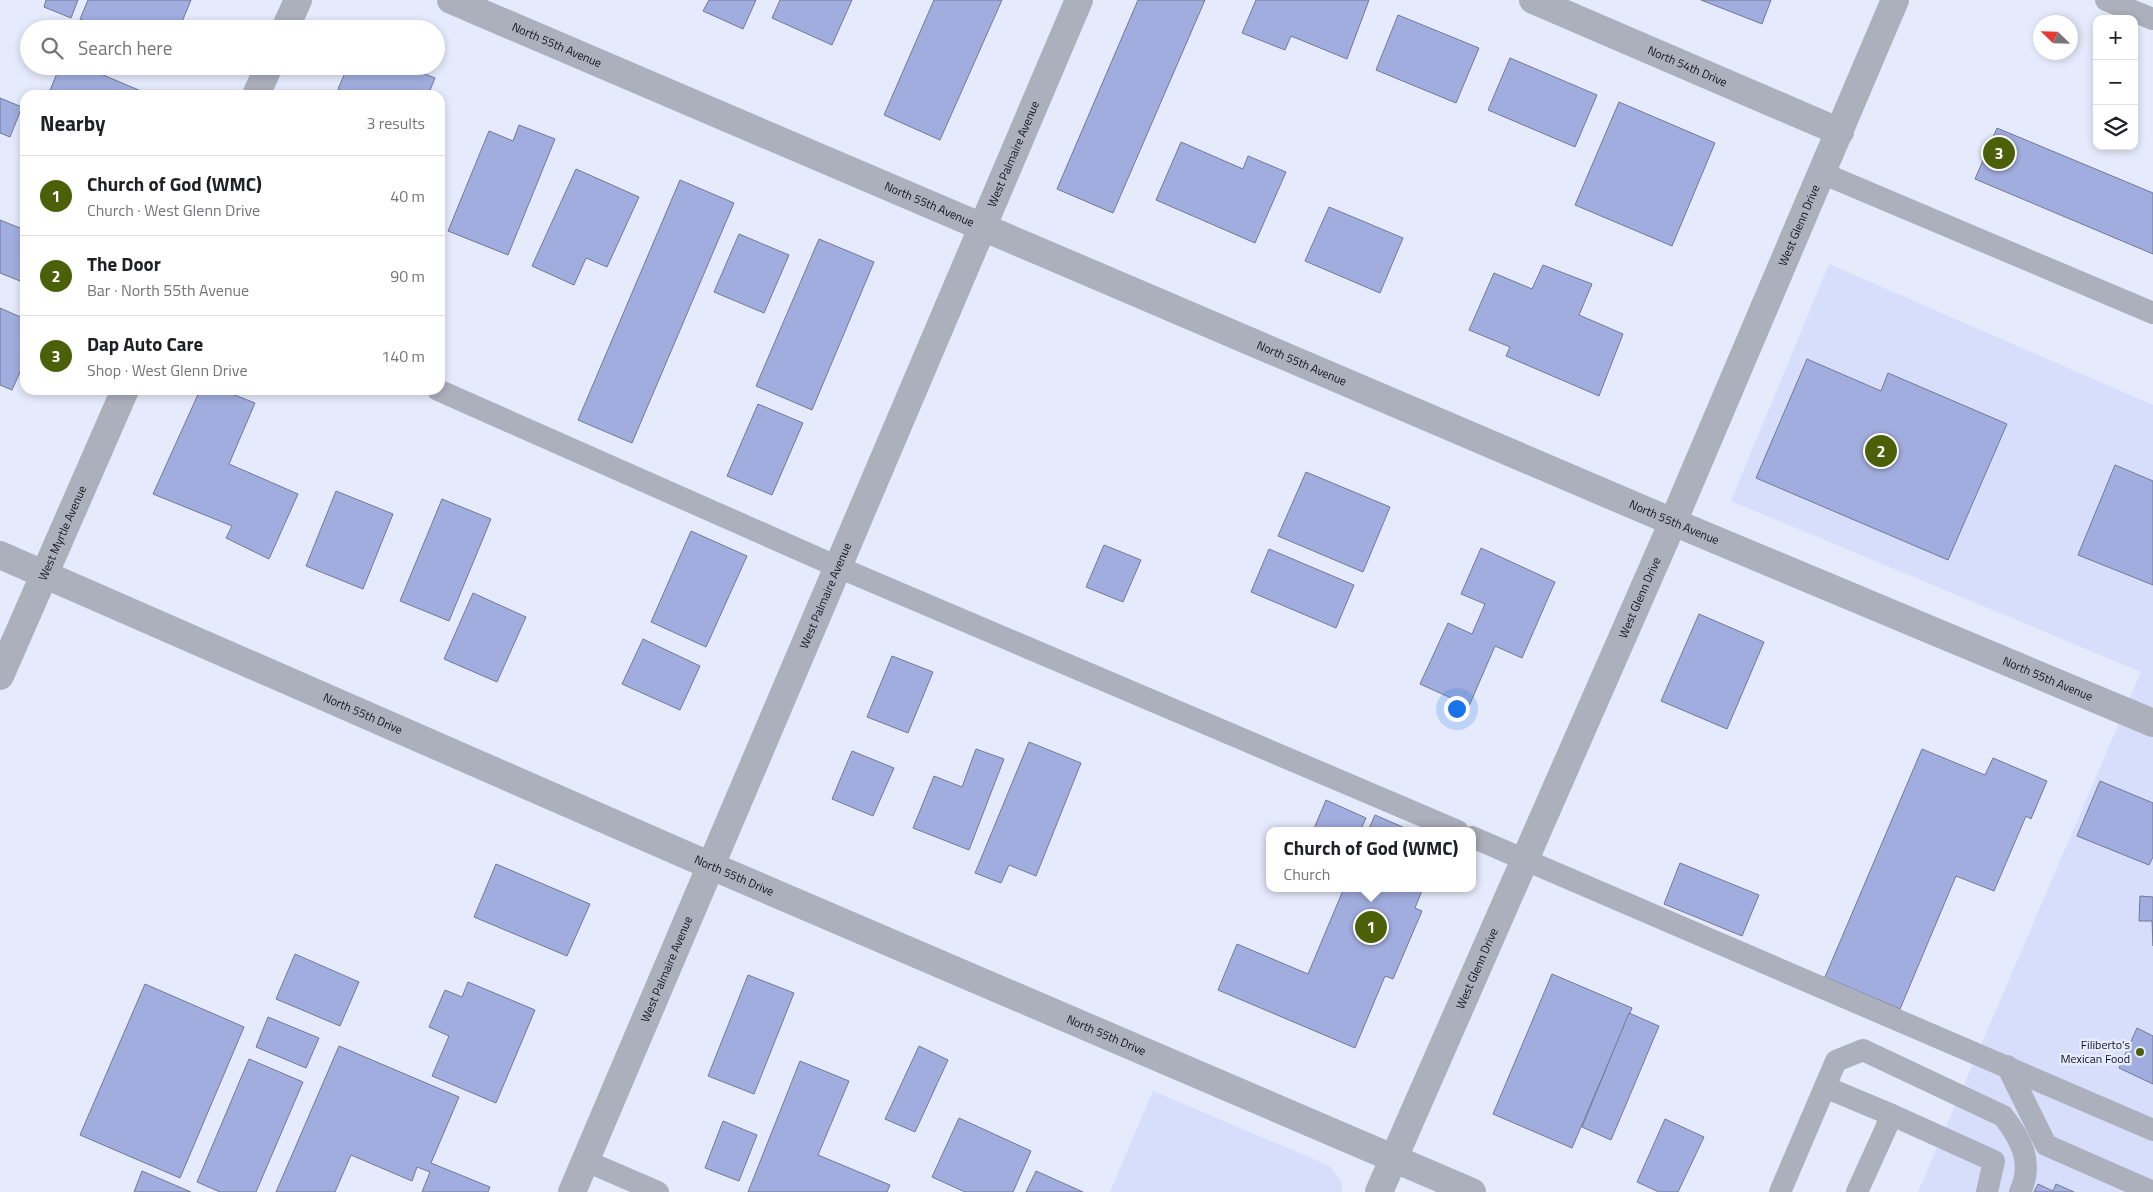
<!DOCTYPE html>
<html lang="en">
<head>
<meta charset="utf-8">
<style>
	body { margin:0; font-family:"Titillium Web",sans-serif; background:#f2f2f2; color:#202124 }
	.controls { position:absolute; right:15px; top:15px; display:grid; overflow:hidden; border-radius:10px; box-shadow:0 2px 8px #0003 }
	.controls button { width:45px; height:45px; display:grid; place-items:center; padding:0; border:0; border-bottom:1px solid #e0e0e0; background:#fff; color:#202124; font:25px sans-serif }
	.compass { position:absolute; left:2033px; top:15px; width:45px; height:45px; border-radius:50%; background:#fff; box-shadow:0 2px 8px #0003; rotate:293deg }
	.you { position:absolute; left:1456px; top:708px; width:18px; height:18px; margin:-12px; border:4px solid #fff; border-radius:50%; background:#1a73e8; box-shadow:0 0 0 8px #1a73e833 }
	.badge { display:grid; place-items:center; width:32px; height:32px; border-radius:50%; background:#4c6009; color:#fff; font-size:16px; font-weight:700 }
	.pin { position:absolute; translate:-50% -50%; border:2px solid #fff; box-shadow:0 1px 5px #0006 }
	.popup { position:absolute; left:1266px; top:827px; width:210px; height:65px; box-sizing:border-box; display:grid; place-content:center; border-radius:10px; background:#fff; filter:drop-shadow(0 1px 4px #0005); font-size:16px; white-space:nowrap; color:#757577 }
	.popup b { font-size:19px; color:#202124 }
	.popup::after { content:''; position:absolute; left:50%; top:100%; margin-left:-10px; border:10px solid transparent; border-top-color:#fff }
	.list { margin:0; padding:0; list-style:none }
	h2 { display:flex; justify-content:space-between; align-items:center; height:65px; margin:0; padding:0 20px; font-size:21px }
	h2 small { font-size:16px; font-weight:400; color:#757577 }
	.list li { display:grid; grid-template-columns:32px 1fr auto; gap:15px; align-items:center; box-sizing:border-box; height:80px; padding:0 20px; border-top:1px solid #e0e0e0 }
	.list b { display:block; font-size:19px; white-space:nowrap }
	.list p { margin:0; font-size:16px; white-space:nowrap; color:#757577 }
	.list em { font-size:16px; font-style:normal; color:#757577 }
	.icon { flex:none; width:28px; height:28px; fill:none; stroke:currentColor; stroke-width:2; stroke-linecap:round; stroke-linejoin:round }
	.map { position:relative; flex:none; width:2153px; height:1192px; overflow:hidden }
	.search { position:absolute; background:#fff; box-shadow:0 2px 8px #0003; left:20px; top:20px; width:425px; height:55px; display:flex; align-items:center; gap:12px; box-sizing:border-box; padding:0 18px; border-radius:28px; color:#757577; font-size:19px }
	.panel { position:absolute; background:#fff; box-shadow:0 2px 8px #0003; left:20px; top:90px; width:425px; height:305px; border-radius:15px }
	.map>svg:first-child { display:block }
</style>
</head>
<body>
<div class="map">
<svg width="2153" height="1192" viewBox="0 0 2153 1192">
	<rect width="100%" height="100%" fill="#e5eafc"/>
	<g fill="#d6defb">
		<path d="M 1829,264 L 2153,405 L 2153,1192 L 1918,1192 L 2141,672 L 1731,501 Z"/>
		<path d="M 1153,1091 L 1330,1166 L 1342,1183 L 1342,1192 L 1110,1192 Z"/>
	</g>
	<g fill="#a1adde" stroke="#727993">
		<path d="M 46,0 L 78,0 L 71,18 L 44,7 Z"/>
		<path d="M 88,0 L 191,0 L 179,29 L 105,29 L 80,19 Z"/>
		<path d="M 709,0 L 756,0 L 743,29 L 703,11 Z"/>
		<path d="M 780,0 L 852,0 L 832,45 L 772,18 Z"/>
		<path d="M 934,0 L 1002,0 L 940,140 L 884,115 Z"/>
		<path d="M 1138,0 L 1205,0 L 1113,213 L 1057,189 Z"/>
		<path d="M 1256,0 L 1369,0 L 1347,59 L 1291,36 L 1285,50 L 1242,33 Z"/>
		<path d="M 1701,0 L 1771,0 L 1762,24 Z"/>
		<path d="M 1398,15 L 1479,48 L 1456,103 L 1376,70 Z"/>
		<path d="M 1510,58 L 1597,95 L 1575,147 L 1488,110 Z"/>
		<path d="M 60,66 L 82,66 L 141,91 L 140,95 L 48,95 Z"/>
		<path d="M 348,66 L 405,66 L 435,78 L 428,95 L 352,95 L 338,89 Z"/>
		<path d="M 0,98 L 22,107 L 10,137 L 0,133 Z"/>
		<path d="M 1619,102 L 1715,143 L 1672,246 L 1575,205 Z"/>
		<path d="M 519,125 L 555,139 L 508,255 L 448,231 L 489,131 L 513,141 Z"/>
		<path d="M 1997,128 L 2153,193 L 2153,254 L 1975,179 Z"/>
		<path d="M 1181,142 L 1243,169 L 1248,156 L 1286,172 L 1255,243 L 1156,200 Z"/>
		<path d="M 576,169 L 639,197 L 607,267 L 586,258 L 574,285 L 532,266 Z"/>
		<path d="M 680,180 L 734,203 L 632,443 L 578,420 Z"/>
		<path d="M 1329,207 L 1403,238 L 1380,293 L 1305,261 Z"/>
		<path d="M 0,220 L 25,230 L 25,283 L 0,273 Z"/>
		<path d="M 739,234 L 789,255 L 764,313 L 714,292 Z"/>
		<path d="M 819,239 L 874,262 L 812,410 L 756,386 Z"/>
		<path d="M 1543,265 L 1592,284 L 1579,315 L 1623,334 L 1599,396 L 1506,356 L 1510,347 L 1469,330 L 1494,273 L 1532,289 Z"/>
		<path d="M 0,308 L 25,319 L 25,361 L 12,390 L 0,385 Z"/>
		<path d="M 1807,359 L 1881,391 L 1888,373 L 2007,424 L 1948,560 L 1756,478 Z"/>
		<path d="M 200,390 L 222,390 L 255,403 L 229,464 L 298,494 L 269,559 L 226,538 L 232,526 L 153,494 Z"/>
		<path d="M 758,404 L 803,423 L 772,495 L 727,476 Z"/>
		<path d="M 2115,465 L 2153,481 L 2153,585 L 2078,555 Z"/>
		<path d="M 1306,472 L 1390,507 L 1363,572 L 1278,536 Z"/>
		<path d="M 336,491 L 393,514 L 363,589 L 306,566 Z"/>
		<path d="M 442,499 L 491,519 L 449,621 L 400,601 Z"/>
		<path d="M 691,531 L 747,556 L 706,647 L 651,622 Z"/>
		<path d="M 1104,545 L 1141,560 L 1123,602 L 1086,587 Z"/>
		<path d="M 1481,548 L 1555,582 L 1522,658 L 1495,646 L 1469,706 L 1420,684 L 1448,623 L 1472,634 L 1485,604 L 1461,594 Z"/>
		<path d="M 1269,549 L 1354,585 L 1336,628 L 1251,592 Z"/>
		<path d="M 473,593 L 526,617 L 497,682 L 444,659 Z"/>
		<path d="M 1699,614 L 1764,642 L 1727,729 L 1661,701 Z"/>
		<path d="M 643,639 L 700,666 L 680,710 L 622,684 Z"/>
		<path d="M 892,656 L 933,672 L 908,733 L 867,717 Z"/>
		<path d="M 1029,742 L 1081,763 L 1036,876 L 1009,865 L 1001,883 L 975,873 Z"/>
		<path d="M 976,749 L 1004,759 L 969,850 L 913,828 L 934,776 L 962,787 Z"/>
		<path d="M 1922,749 L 1985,775 L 1993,758 L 2047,781 L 2031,819 L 2026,816 L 1994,891 L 1956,876 L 1900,1009 L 1825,977 Z"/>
		<path d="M 852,751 L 894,768 L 873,816 L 832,799 Z"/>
		<path d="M 2100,781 L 2153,803 L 2153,857 L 2149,865 L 2077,836 Z"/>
		<path d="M 1326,800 L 1366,818 L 1360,831 L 1313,831 Z"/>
		<path d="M 1375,815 L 1412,831 L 1368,831 Z"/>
		<path d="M 1680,863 L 1759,895 L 1742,936 L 1664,904 Z"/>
		<path d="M 496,864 L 590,904 L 567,956 L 474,917 Z"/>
		<path d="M 1344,888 L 1423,888 L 1415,908 L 1422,911 L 1393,979 L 1385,976 L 1355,1048 L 1218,990 L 1237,944 L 1308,974 Z"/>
		<path d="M 2140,896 L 2153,897 L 2153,946 L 2152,921 L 2139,921 Z"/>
		<path d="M 295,954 L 359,982 L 340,1026 L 276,999 Z"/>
		<path d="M 1552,974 L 1632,1008 L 1572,1148 L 1493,1114 Z"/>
		<path d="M 748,975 L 794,993 L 754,1094 L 708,1076 Z"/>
		<path d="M 468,982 L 535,1010 L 496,1103 L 432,1076 L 449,1036 L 429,1027 L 445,990 L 462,997 Z"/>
		<path d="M 145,984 L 244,1027 L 180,1178 L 80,1135 Z"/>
		<path d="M 1629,1013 L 1659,1026 L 1611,1140 L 1582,1127 Z"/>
		<path d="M 268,1017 L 319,1038 L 306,1068 L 256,1047 Z"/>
		<path d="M 2137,1028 L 2153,1036 L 2153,1084 L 2119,1068 Z"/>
		<path d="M 339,1046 L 459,1097 L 431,1163 L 490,1187 L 488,1192 L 422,1192 L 430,1172 L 417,1167 L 412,1181 L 351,1155 L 335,1192 L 276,1192 Z"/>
		<path d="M 919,1046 L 948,1060 L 915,1132 L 885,1119 Z"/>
		<path d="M 249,1059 L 303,1082 L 256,1192 L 220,1192 L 197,1182 Z"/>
		<path d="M 800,1061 L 849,1081 L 818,1155 L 890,1185 L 887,1192 L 748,1192 Z"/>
		<path d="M 959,1118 L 1031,1151 L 1013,1192 L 965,1192 L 932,1177 Z"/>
		<path d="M 1665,1119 L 1704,1137 L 1678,1192 L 1659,1192 L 1637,1182 Z"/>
		<path d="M 723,1121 L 757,1135 L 739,1181 L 705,1168 Z"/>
		<path d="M 142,1171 L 191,1192 L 134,1192 Z"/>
		<path d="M 1036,1171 L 1083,1192 L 1026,1192 Z"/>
		<path d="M 2038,1184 L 2053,1191 L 2056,1184 L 2074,1192 L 2034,1192 Z"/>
	</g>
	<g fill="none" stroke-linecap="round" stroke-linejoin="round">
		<g stroke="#acafbc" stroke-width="22">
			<path d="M 2106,0 L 2153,19"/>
			<path d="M 1822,173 L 2153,313"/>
			<path d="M 438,390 L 838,567 L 1458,831"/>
			<path d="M 1472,837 L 2153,1130"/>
			<path d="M 2007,1066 L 2046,1145 L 2153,1192"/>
			<path d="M 1825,1087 L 1892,1115 L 1994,1161 L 1987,1192"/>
			<path d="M 586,1161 L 658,1192"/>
			<path d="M 1780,1192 L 1836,1061 L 1863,1050 L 2003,1116 C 2021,1139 2034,1163 2020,1192"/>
			<path d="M 1857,1192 L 1892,1115"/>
		</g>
		<g stroke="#acafbc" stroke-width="28">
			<path id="s1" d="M 1533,0 L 1840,132"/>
			<path id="s2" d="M 0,555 L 709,865 L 1472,1192"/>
			<path id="s3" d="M 572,1192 L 1079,0"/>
			<path id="s4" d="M 1379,1192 L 1673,522 L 1895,0"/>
		</g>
		<g stroke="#acafbc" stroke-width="28">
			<path id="s5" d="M 451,0 L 1673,522 L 2153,723"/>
			<path d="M 285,29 L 298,0"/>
			<path d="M 256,95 L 269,66"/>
			<path id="s6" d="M 0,676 L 125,390"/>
		</g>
	</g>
	<circle fill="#4c6009" stroke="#e5eafc" stroke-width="2" cx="2140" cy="1052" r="5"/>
	<g text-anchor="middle" stroke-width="5" stroke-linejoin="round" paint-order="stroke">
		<g font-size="12" fill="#13151f" stroke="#e5eafc">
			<text dy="4" stroke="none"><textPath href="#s5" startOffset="115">North 55th Avenue</textPath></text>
			<text dy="4" stroke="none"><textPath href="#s1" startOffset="168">North 54th Drive</textPath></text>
			<text dy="4" stroke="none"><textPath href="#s3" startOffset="1128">West Palmaire Avenue</textPath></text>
			<text dy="4" stroke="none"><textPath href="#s5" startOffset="520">North 55th Avenue</textPath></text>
			<text dy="4" stroke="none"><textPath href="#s4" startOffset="1054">West Glenn Drive</textPath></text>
			<text dy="4" stroke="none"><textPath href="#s5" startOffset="925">North 55th Avenue</textPath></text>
			<text dy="4" stroke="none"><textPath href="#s5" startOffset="1330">North 55th Avenue</textPath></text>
			<text dy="4" stroke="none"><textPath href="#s6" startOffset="156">West Myrtle Avenue</textPath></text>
			<text dy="4" stroke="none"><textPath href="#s3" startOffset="648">West Palmaire Avenue</textPath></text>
			<text dy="4" stroke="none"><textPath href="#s4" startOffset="649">West Glenn Drive</textPath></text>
			<text dy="4" stroke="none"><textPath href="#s5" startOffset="1735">North 55th Avenue</textPath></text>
			<text dy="4" stroke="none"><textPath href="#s2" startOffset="396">North 55th Drive</textPath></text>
			<text dy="4" stroke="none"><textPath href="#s2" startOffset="801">North 55th Drive</textPath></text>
			<text dy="4" stroke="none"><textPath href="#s3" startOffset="242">West Palmaire Avenue</textPath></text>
			<text dy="4" stroke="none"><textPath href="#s4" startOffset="244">West Glenn Drive</textPath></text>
			<text dy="4" stroke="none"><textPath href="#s2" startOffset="1206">North 55th Drive</textPath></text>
		</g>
		<g font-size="12" fill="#13151f" stroke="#e5eafc" text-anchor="end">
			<text x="2130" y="1049">Filiberto's<tspan x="2130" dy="14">Mexican Food</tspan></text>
		</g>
	</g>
</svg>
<div class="controls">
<button>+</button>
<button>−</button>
<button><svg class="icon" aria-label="layers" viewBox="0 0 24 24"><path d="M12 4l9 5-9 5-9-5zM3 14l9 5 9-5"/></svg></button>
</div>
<svg class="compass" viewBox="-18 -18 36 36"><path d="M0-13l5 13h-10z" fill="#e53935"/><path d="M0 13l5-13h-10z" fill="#757577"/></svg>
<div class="you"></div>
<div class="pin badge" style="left:1371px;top:927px">1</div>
<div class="popup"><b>Church of God (WMC)</b>Church</div>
<div class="pin badge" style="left:1881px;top:451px">2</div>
<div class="pin badge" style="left:1999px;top:153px">3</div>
<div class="search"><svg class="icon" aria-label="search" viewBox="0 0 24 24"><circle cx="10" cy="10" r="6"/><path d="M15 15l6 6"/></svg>Search here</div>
<section class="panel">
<h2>Nearby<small>3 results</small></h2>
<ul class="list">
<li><span class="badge">1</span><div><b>Church of God (WMC)</b><p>Church · West Glenn Drive</p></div><em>40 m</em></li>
<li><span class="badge">2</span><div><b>The Door</b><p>Bar · North 55th Avenue</p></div><em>90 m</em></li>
<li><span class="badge">3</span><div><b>Dap Auto Care</b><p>Shop · West Glenn Drive</p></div><em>140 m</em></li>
</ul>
</section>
</div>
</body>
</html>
